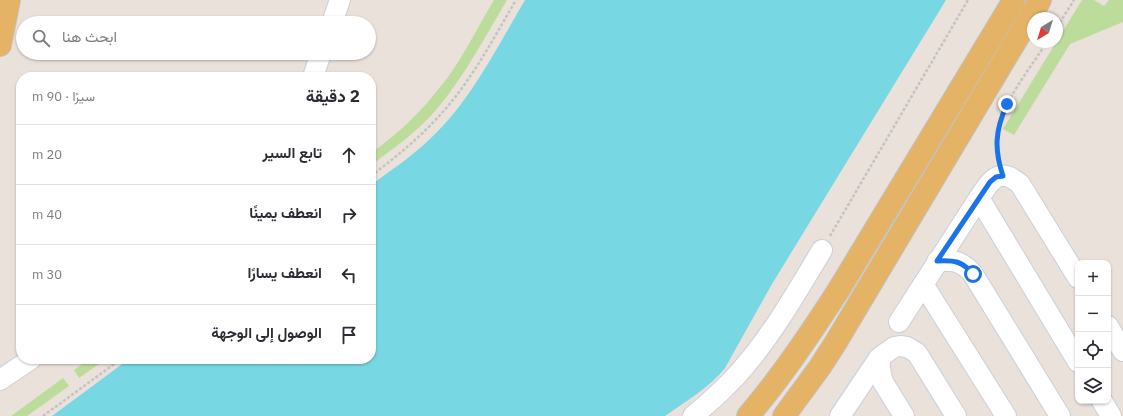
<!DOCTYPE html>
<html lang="ar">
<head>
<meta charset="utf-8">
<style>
	body { margin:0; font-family:"IBM Plex Sans",Vazirmatn,sans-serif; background:#f7f7f7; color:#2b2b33; direction:rtl }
	.controls { position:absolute; right:12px; bottom:12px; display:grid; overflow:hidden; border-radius:8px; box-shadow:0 1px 3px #0004 }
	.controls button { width:36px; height:36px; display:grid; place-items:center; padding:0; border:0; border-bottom:1px solid #e1e1e2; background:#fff; color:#2b2b33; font:20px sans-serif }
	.compass { position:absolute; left:1027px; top:12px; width:36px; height:36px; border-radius:50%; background:#fff; box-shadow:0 1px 3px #0004; rotate:218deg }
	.stop { position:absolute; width:12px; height:12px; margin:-9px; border:3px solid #1a73e8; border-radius:50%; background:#fff }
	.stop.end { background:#1a73e8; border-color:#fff; box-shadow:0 1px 4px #0008 }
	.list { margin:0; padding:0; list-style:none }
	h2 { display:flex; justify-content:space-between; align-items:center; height:52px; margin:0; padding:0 16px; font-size:17px }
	h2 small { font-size:13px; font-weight:400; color:#7c7c81 }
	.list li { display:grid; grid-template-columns:26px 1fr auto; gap:12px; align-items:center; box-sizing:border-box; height:60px; padding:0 16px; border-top:1px solid #e1e1e2 }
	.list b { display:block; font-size:15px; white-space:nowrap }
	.list em { font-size:13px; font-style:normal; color:#7c7c81 }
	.icon { flex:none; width:22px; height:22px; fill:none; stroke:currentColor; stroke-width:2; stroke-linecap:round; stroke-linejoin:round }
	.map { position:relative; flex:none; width:1123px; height:416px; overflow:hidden; direction:ltr }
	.search { position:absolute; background:#fff; box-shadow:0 1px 3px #0004; left:16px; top:16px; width:360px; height:44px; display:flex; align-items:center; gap:10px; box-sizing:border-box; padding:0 14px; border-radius:22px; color:#7c7c81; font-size:15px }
	.panel { position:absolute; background:#fff; box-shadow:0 1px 3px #0004; left:16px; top:72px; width:360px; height:292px; border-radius:16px; direction:rtl }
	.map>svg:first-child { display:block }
</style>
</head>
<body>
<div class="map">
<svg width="1123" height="416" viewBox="0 0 1123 416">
	<rect width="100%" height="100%" fill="#eae1db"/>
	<g fill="#bcdc9c">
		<path d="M 494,0 L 507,0 C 485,37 464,77 436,110 C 417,132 394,148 371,165 L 371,153 C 398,134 421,112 441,86 C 462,60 477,28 494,0 Z"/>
		<path d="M 1082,0 L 1094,0 L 1104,6 L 1109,0 L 1123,0 L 1123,22 L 1070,44 L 1014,135 L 1003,129 Z"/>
		<path d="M 89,359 L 106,359 L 79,378 L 74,370 Z"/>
		<path d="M 63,378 L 69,386 L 27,416 L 11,416 Z"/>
	</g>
	<path fill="#77d7e3" d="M 525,0 L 946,0 L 772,284 L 725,368 C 709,388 686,401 665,416 L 52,416 L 129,359 L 371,359 L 371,185 C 391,170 413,156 431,138 C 470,102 498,46 525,0 Z"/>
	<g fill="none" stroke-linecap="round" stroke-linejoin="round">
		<defs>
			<g id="minor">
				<path d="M 332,23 L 340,0"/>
				<path d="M 313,77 L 321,53"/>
				<path d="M 979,198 L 1078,362"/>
				<path d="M 937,261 C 954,260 962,261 973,274 L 1060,416"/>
				<path d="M 923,284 L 1006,416"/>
				<path d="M 899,322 L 979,198 C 991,180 999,166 1020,184 L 1078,278"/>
				<path d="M 1108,326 L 1123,351"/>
				<path d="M 879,358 L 881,375 L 883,382 L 904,416"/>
				<path d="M 0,380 L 31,359"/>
				<path d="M 1102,401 L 1111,416"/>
				<path d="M 693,416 C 711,401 729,385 744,367 C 774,332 798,290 822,250"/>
				<path d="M 840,416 L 879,358 L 894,347 L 900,346 L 907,347 L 917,353 L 956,416"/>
			</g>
			<g id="major">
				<path d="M 0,45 L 9,0"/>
				<path d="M 748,416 C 782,376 810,334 838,291 L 1014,0"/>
				<path d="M 784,416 L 820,367 L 836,342 L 1040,0"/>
			</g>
		</defs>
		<use href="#minor" stroke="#cacfd9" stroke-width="22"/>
		<use href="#major" stroke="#c3c3c3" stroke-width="24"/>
		<g stroke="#c3c3c3" stroke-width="2.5" stroke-dasharray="3 2" stroke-linecap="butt">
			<path d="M 1057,27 L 1074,0"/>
			<path d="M 998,160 C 997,150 995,141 997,132 C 1002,103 1031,67 1047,42"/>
			<path d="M 371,176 C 400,154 429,130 452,101 C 477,70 496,34 516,0"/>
			<path d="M 830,236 L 968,0"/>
			<path d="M 43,416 L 121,359"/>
		</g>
		<use href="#minor" stroke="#fff" stroke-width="20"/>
		<use href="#major" stroke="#e4b366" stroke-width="22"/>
	</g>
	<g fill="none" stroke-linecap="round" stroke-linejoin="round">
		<path stroke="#1a73e8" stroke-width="5" d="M 973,274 C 962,261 954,260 937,261 L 990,182 L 996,177 L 1003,176 C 994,149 995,131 1007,104"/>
	</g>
</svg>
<div class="controls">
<button>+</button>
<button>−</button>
<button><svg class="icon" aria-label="locate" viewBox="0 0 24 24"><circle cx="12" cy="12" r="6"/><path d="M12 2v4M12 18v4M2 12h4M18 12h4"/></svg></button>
<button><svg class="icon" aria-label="layers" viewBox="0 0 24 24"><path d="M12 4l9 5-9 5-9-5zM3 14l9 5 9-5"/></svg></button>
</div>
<svg class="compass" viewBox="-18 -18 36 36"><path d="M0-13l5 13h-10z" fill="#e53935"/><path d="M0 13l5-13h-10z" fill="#7c7c81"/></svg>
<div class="stop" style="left:973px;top:274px"></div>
<div class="stop end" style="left:1007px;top:104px"></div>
<div class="search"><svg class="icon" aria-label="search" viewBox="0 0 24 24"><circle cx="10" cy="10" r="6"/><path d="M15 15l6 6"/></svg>ابحث هنا</div>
<section class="panel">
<h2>2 دقيقة<small>سيرًا · 90 m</small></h2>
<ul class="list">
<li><svg class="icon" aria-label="ahead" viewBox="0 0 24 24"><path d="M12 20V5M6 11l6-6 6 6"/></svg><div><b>تابع السير</b></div><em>20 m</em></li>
<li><svg class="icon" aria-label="right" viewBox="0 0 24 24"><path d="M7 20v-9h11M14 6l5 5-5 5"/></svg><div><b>انعطف يمينًا</b></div><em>40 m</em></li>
<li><svg class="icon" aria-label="left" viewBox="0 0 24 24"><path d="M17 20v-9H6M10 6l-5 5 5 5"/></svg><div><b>انعطف يسارًا</b></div><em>30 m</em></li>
<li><svg class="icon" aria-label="arrive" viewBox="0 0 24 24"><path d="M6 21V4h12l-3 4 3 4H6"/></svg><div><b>الوصول إلى الوجهة</b></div></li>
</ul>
</section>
</div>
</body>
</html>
